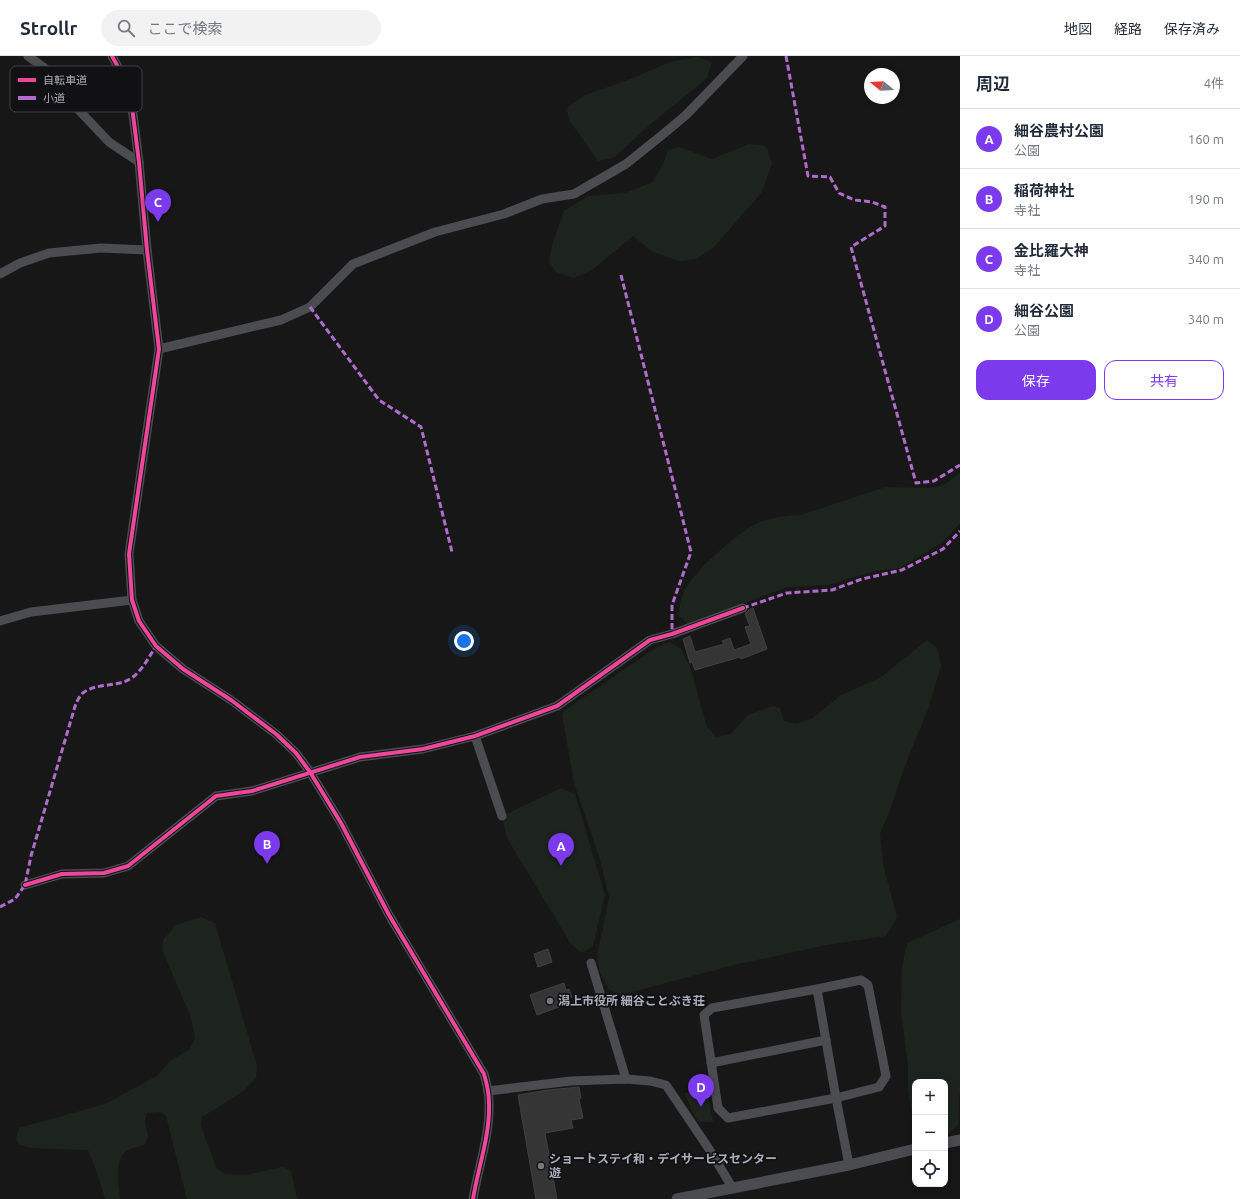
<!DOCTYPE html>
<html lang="ja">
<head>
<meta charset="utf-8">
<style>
	body { margin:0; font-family:Ubuntu,"Noto Sans JP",sans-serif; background:#f2f2f3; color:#1f2937 }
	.controls { position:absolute; right:12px; bottom:12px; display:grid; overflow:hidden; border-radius:8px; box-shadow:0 2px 10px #0003 }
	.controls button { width:36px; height:36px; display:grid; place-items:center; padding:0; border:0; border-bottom:1px solid #e0e1e3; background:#fff; color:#1f2937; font:20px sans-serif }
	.compass { position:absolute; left:864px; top:12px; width:36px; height:36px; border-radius:50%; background:#fff; box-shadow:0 2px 10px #0003; rotate:288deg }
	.you { position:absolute; left:464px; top:585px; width:14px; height:14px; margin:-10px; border:3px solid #fff; border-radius:50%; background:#1a73e8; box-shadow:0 0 0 6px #1a73e833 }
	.badge { display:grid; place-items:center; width:26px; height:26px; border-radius:50%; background:#7c3aed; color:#fff; font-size:13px; font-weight:700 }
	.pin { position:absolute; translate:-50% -33px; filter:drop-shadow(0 1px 2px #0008) }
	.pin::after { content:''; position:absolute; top:21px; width:14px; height:12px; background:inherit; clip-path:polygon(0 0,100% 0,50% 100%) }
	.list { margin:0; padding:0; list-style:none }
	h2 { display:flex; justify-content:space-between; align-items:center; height:52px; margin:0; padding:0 16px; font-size:17px }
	h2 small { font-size:13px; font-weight:400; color:#747a83 }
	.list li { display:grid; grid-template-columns:26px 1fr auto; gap:12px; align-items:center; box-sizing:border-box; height:60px; padding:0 16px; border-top:1px solid #e0e1e3 }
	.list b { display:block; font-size:15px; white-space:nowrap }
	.list p { margin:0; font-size:13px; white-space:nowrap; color:#747a83 }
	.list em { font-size:13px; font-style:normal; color:#747a83 }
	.actions { display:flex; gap:8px; padding:12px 16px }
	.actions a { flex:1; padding:9px 0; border:1px solid #7c3aed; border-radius:12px; text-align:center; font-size:14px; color:#7c3aed }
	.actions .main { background:#7c3aed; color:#fff }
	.icon { flex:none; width:22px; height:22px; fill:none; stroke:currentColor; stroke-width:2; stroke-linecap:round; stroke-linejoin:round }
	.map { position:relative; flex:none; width:960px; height:1143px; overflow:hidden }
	header { display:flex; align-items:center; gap:24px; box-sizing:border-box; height:56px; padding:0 20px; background:#fff; border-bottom:1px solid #e0e1e3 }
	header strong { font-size:19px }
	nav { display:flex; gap:22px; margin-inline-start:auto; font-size:14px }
	.search { width:280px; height:36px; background:#f2f2f3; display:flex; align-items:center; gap:10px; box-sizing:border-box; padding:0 14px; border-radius:22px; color:#747a83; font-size:15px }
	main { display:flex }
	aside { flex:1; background:#fff }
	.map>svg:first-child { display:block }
</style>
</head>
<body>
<header>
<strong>Strollr</strong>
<div class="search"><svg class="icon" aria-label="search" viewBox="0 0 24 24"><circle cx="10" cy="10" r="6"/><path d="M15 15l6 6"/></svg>ここで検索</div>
<nav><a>地図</a><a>経路</a><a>保存済み</a></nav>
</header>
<main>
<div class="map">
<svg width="960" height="1143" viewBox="0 0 960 1143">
	<rect width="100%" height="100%" fill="#171717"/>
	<g fill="#1d241e">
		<path d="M 697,1 L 712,6 L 707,22 L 646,72 L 614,102 L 598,105 L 569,64 L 567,52 L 583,40 L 633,22 L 670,6 Z"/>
		<path d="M 749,88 L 766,90 L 772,107 L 762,136 L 715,190 L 697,203 L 679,205 L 653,196 L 633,180 L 592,214 L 574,222 L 556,216 L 549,206 L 553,186 L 564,155 L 588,140 L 624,137 L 653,126 L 664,106 L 668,94 L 679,91 L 712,103 Z"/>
		<path d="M 960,417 L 960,467 L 942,487 L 900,512 L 875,515 L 828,529 L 788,531 L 688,568 L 678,559 C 680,553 680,545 683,538 C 690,518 738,476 758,467 C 768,462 789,459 800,459 L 886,431 L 930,432 L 945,428 Z"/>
		<path d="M 927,584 L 937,592 L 941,610 L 928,653 L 904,712 L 889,757 L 880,777 L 883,808 L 897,861 L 886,880 L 827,889 L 738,908 L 620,939 L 609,933 L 600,917 L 597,900 L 609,841 L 600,804 L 574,727 L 562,658 L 564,655 L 655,592 L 670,586 L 681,593 L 690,611 L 707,671 L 716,681 L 731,678 L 748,659 L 773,650 L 780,652 L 784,665 L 796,668 L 813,662 L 841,639 L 880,622 Z"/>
		<path d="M 561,732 L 575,738 L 605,839 L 593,890 L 582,897 L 571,888 L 507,782 L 502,760 Z"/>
		<path d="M 201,861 L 215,867 L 257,1010 L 256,1022 L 242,1036 L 202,1061 L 201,1069 L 216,1111 L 225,1118 L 245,1119 L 283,1111 L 291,1115 L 297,1143 L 187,1143 L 166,1060 L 160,1056 L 147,1057 L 145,1065 L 148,1081 L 144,1089 C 138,1091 129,1092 124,1097 C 115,1104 119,1132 120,1143 L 105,1143 L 96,1114 L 88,1094 L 30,1092 L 19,1088 L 16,1083 L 19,1072 L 105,1048 L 157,1020 L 170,1005 L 190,993 L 195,982 L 191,961 L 162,894 L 163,884 L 176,869 Z"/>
		<path d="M 960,863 L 960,1037 L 959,1041 L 958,1070 L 948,1078 L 945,1079 L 945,1026 L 915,1026 L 915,1078 L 908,1035 L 908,1009 L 901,956 L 902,911 L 907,887 Z"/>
		<path d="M 707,1035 L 713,1066 L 698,1066 L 684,1037 Z"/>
	</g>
	<g fill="#353536" stroke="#3f4043">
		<path d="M 753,552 L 767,593 L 741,603 L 740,601 L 695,614 L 692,606 L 690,607 L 683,583 L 690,580 L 695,596 L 724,588 L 722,585 L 730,582 L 734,594 L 751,588 L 745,571 L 750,570 L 745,558 L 749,554 Z"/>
		<path d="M 548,893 L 552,906 L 538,911 L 534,898 Z"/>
		<path d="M 564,927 L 566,934 L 569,933 L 572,941 L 568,942 L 570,947 L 537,959 L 530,939 Z"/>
		<path d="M 579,1031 L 581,1042 L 579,1043 L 583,1062 L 571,1064 L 573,1072 L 545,1077 L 557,1143 L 536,1143 L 518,1039 L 548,1034 Z"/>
	</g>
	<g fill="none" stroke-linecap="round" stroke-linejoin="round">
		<g stroke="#4b4c50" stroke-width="9">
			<path d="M 28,0 L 50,16 L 74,49 L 109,86 L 139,106"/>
			<path d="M 112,0 L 118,11 L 131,43 L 139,106 L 147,194 L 159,293 L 129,498 L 132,544 L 139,565 L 156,590 L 183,613 L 231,644 L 276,678 L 296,697 L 310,716 L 341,767 L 389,859 L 484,1018 C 487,1028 489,1038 489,1048 C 490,1080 478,1112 473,1143"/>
			<path d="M 0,218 L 20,207 L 49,197 L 101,192 L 147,194"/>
			<path d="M 159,293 L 281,264 L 310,251 L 353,208 L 435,176 L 504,158 L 542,143 L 574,138 L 626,108 L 667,75 L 686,59 L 743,0"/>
			<path d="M 0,565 L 31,556 L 132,544"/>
			<path d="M 475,680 L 502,760"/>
			<path d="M 25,829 L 62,818 L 104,817 L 128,810 L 216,740 L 252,735 L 360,701 L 423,693 L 475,680 L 557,650 L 650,584 L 672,578 L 743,552"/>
			<path d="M 591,907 L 626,1023"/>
			<path d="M 861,924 L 868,929 L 886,1020 L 879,1031 L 836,1042 L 728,1062 L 718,1052 L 704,959 L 712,952 L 817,933 Z"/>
			<path d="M 817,933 L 836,1042 L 849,1109"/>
			<path d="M 711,1007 L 826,984"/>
			<path d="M 488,1035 L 571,1025 L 626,1023 L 650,1025 L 666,1029 L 709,1093 L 732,1131"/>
		</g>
		<g stroke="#4b4c50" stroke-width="11">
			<path d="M 945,1087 L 960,1084"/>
			<path d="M 677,1143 L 849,1109 L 915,1093"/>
		</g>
		<g stroke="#b06ccc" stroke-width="3" stroke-dasharray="6 3" stroke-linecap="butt">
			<path d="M 786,0 L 808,120 L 830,121 L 839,137 L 854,144 L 872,146 L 885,151 L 885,170 L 851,191 L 916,427 L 934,425 L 960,409"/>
			<path d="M 621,219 L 691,496 L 672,549 L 672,578"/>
			<path d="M 310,251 L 379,344 L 421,371 L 452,496"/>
			<path d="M 743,552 L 787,537 L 832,534 L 862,523 L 902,514 L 943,493 L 960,475"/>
			<path d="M 0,851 L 15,843 L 25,829 L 31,800 L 76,647 C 78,644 80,639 83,637 C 97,626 119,632 133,621 C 143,613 149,601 156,590"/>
		</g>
		<defs>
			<g id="cycleway">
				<path d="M 112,0 L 118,11 L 131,43 L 139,106 L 147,194 L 159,293 L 129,498 L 132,544 L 139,565 L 156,590 L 183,613 L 231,644 L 276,678 L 296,697 L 310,716 L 341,767 L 389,859 L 484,1018 C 487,1028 489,1038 489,1048 C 490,1080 478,1112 473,1143"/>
				<path d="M 25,829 L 62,818 L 104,817 L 128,810 L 216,740 L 252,735 L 360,701 L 423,693 L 475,680 L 557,650 L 650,584 L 672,578 L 743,552"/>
			</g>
		</defs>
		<use href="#cycleway" stroke="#111113" stroke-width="6"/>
		<use href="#cycleway" stroke="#ed469a" stroke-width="4"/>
	</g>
	<g fill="#757880" stroke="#111113" stroke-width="1.5">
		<circle cx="550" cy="945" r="4"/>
		<circle cx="541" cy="1110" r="4"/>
	</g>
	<g text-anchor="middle" stroke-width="3.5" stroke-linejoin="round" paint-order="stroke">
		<g font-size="12" font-weight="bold" fill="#a8adb8" stroke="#111113" text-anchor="start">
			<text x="558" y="949">潟上市役所 細谷ことぶき荘</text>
			<text x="549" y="1107">ショートステイ和・デイサービスセンター<tspan x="549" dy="14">遊</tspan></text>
		</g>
	</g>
	<rect x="10" y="10" width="132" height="46" rx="6" fill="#111113" stroke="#3e4045" stroke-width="1"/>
	<rect x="18" y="22" width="18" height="4" fill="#ed469a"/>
	<rect x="18" y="40" width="18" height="4" fill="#b06ccc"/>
	<g font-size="11" fill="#a8adb8">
		<text x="43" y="28">自転車道</text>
		<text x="43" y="46">小道</text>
	</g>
</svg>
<div class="controls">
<button>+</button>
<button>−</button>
<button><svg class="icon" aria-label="locate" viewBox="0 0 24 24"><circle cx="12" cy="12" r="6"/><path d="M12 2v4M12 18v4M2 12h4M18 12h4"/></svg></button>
</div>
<svg class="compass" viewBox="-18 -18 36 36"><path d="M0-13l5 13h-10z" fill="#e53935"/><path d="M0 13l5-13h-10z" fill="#747a83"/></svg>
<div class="you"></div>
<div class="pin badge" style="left:561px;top:810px">A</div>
<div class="pin badge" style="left:267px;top:808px">B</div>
<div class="pin badge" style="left:158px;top:166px">C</div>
<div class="pin badge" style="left:701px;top:1051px">D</div>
</div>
<aside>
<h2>周辺<small>4件</small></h2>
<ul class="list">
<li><span class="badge">A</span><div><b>細谷農村公園</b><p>公園</p></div><em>160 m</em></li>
<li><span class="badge">B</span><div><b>稲荷神社</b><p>寺社</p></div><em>190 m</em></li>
<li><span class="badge">C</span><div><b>金比羅大神</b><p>寺社</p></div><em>340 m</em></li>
<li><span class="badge">D</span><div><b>細谷公園</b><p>公園</p></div><em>340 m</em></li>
</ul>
<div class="actions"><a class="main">保存</a><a>共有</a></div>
</aside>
</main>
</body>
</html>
